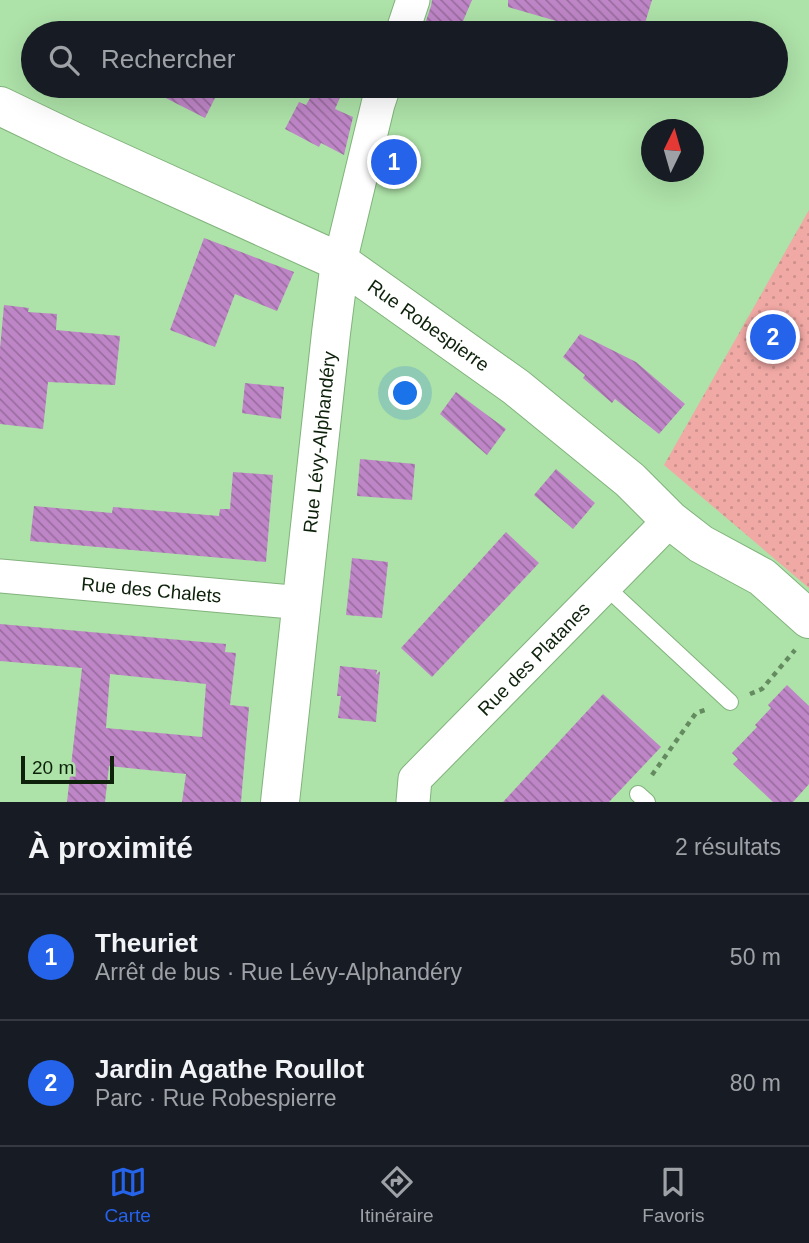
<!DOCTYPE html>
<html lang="fr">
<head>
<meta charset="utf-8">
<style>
	body { margin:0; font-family:Arial,sans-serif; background:#242831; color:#f1f3f6 }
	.compass { position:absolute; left:641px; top:119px; width:63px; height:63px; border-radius:50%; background:#171b24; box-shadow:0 7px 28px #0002; rotate:5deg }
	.scale { position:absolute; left:21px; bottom:18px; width:93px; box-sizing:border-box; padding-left:7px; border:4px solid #0d210b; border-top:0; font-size:19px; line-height:24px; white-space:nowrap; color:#0d210b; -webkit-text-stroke:5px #ade2a8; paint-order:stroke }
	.you { position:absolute; left:406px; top:394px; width:24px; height:24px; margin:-18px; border:5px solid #fff; border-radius:50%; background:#1a73e8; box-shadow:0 0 0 10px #1a73e833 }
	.badge { display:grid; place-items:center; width:46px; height:46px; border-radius:50%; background:#2563eb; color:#fff; font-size:23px; font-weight:700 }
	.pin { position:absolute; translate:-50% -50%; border:4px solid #fff; box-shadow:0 2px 7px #0006 }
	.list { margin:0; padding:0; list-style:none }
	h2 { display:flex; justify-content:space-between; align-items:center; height:91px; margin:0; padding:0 28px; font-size:30px }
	h2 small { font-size:23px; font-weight:400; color:#9ea1a6 }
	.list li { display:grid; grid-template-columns:46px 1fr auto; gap:21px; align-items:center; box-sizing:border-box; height:126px; padding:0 28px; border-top:2px solid #363941 }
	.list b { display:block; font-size:26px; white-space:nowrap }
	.list p { margin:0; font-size:23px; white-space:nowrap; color:#9ea1a6 }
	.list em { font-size:23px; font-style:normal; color:#9ea1a6 }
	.icon { flex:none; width:38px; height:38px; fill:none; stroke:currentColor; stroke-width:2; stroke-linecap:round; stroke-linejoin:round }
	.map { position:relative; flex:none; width:809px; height:802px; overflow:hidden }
	.search { position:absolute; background:#171b24; box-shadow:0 7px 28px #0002; left:21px; right:21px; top:21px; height:77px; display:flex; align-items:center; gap:18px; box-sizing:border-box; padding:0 24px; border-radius:38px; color:#9ea1a6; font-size:26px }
	.sheet { height:343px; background:#171b24 }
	nav { display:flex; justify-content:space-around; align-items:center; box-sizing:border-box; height:98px; border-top:2px solid #363941; background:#171b24; font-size:19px; color:#9ea1a6 }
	nav a { display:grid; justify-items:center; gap:4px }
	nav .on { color:#2563eb }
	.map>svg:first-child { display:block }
</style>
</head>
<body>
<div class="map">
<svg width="809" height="802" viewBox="0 0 809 802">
	<defs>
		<pattern id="park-dots" width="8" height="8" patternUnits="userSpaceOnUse" patternTransform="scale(1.75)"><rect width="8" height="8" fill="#f1a9a5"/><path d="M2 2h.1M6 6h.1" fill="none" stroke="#cd918d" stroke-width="1.8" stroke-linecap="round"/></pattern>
		<pattern id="building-back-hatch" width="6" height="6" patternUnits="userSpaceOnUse" patternTransform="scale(1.75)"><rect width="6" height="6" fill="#bf86c7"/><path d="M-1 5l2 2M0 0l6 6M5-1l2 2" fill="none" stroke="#9a6da0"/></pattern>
	</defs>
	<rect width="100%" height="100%" fill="#ade2a8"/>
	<path fill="url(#park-dots)" d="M 809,210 L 809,588 L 664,465 Z"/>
	<g fill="url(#building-back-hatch)" fill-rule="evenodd">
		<path d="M 432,0 L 472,0 L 458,33 L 422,33 L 431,6 Z"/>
		<path d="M 508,0 L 652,0 L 642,33 L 598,33 L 508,7 Z"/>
		<path d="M 142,86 L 221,86 L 205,118 Z"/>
		<path d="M 317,86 L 345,86 L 335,109 L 353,117 L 344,155 L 321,143 L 319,147 L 285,129 L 299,102 L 306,105 Z"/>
		<path d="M 204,238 L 294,272 L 277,311 L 235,294 L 215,347 L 170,330 Z"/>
		<path d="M 4,305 L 29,308 L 28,312 L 57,314 L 56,330 L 120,336 L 115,385 L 48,382 L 43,429 L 0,424 L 0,349 Z"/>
		<path d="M 580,334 L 636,362 L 685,404 L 659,434 L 615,399 L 612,403 L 583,378 L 585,375 L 563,357 Z"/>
		<path d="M 245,383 L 284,387 L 281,419 L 242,413 Z"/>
		<path d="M 456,392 L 506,429 L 487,455 L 440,414 Z"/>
		<path d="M 360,459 L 415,464 L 412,500 L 357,496 Z"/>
		<path d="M 556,469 L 595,503 L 573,529 L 534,495 Z"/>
		<path d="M 233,472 L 273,475 L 266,562 L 30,541 L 34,506 L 112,513 L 113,507 L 219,516 L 220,509 L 230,509 Z"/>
		<path d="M 506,532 L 539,563 L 432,677 L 401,648 Z"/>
		<path d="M 352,558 L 388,562 L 382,618 L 346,615 Z"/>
		<path d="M 0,624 L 226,644 L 225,652 L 236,653 L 230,705 L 249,707 L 241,802 L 182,802 L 186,774 L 109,766 L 105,802 L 67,802 L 82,668 L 0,661 ZM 110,674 L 206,684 L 202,737 L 106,728 Z"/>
		<path d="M 340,666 L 377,670 L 376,675 L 380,671 L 376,722 L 338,718 L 341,696 L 337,696 Z"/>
		<path d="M 787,685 L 809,706 L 809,784 L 793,802 L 773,802 L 733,764 L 738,759 L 732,753 L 757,727 L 755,725 L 771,708 L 768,705 Z"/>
		<path d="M 603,694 L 661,747 L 609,802 L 503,802 Z"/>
	</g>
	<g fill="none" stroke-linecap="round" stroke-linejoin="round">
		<defs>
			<g id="service">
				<path d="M 605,586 L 730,702"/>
				<path d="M 638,794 L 647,802"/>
			</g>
			<g id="minor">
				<path d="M 402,33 L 413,0"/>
				<path d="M 340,262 L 378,104 L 384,86"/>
				<path id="s1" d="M 0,576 L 303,603"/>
				<path id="s2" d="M 413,802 L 415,779 L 670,520"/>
			</g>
			<g id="tertiary">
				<path id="s3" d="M 0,106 L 73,141 L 340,262 L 516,387 L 630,480 L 670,520 L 701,544 L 762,577 L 809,619"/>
				<path id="s4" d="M 280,802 L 331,333 L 340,262"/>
			</g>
		</defs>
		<use href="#service" stroke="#81b37c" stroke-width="18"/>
		<use href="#minor" stroke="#81b37c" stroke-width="35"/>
		<use href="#tertiary" stroke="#81b37c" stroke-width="40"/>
		<g stroke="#648a60" stroke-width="4.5" stroke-dasharray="5 5" stroke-linecap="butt">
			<path d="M 750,694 L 762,689 L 795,650"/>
			<path d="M 652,775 L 696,713 L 705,710"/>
		</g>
		<use href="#service" stroke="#fff" stroke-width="16"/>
		<use href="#minor" stroke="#fff" stroke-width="33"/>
		<use href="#tertiary" stroke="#fff" stroke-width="38"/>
	</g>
	<g text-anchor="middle" stroke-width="6" stroke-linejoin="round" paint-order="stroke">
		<g font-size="19" fill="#0d210b" stroke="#ade2a8">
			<text dy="7" stroke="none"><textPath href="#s3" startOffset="483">Rue Robespierre</textPath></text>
			<text dy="7" stroke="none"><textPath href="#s4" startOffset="362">Rue Lévy-Alphandéry</textPath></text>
			<text dy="7" stroke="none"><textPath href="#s1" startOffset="152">Rue des Chalets</textPath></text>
			<text dy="7" stroke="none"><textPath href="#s2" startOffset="192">Rue des Platanes</textPath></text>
		</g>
	</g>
</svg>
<svg class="compass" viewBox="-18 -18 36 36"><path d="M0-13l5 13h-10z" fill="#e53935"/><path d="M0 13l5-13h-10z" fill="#9ea1a6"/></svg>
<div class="scale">20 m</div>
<div class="you"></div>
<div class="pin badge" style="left:394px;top:162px">1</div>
<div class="pin badge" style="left:773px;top:337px">2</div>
<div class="search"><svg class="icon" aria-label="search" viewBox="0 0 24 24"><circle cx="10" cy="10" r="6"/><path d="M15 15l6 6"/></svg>Rechercher</div>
</div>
<section class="sheet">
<h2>À proximité<small>2 résultats</small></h2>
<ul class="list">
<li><span class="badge">1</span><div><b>Theuriet</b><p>Arrêt de bus · Rue Lévy-Alphandéry</p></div><em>50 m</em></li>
<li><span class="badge">2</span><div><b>Jardin Agathe Roullot</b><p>Parc · Rue Robespierre</p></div><em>80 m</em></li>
</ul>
</section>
<nav>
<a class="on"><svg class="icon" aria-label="map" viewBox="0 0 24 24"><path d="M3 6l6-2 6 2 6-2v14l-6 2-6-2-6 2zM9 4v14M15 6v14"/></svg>Carte</a>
<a><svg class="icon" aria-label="directions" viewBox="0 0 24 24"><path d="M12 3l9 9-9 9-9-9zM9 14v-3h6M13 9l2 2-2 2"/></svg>Itinéraire</a>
<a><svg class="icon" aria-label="saved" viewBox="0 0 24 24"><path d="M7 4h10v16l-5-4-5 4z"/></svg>Favoris</a>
</nav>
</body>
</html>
